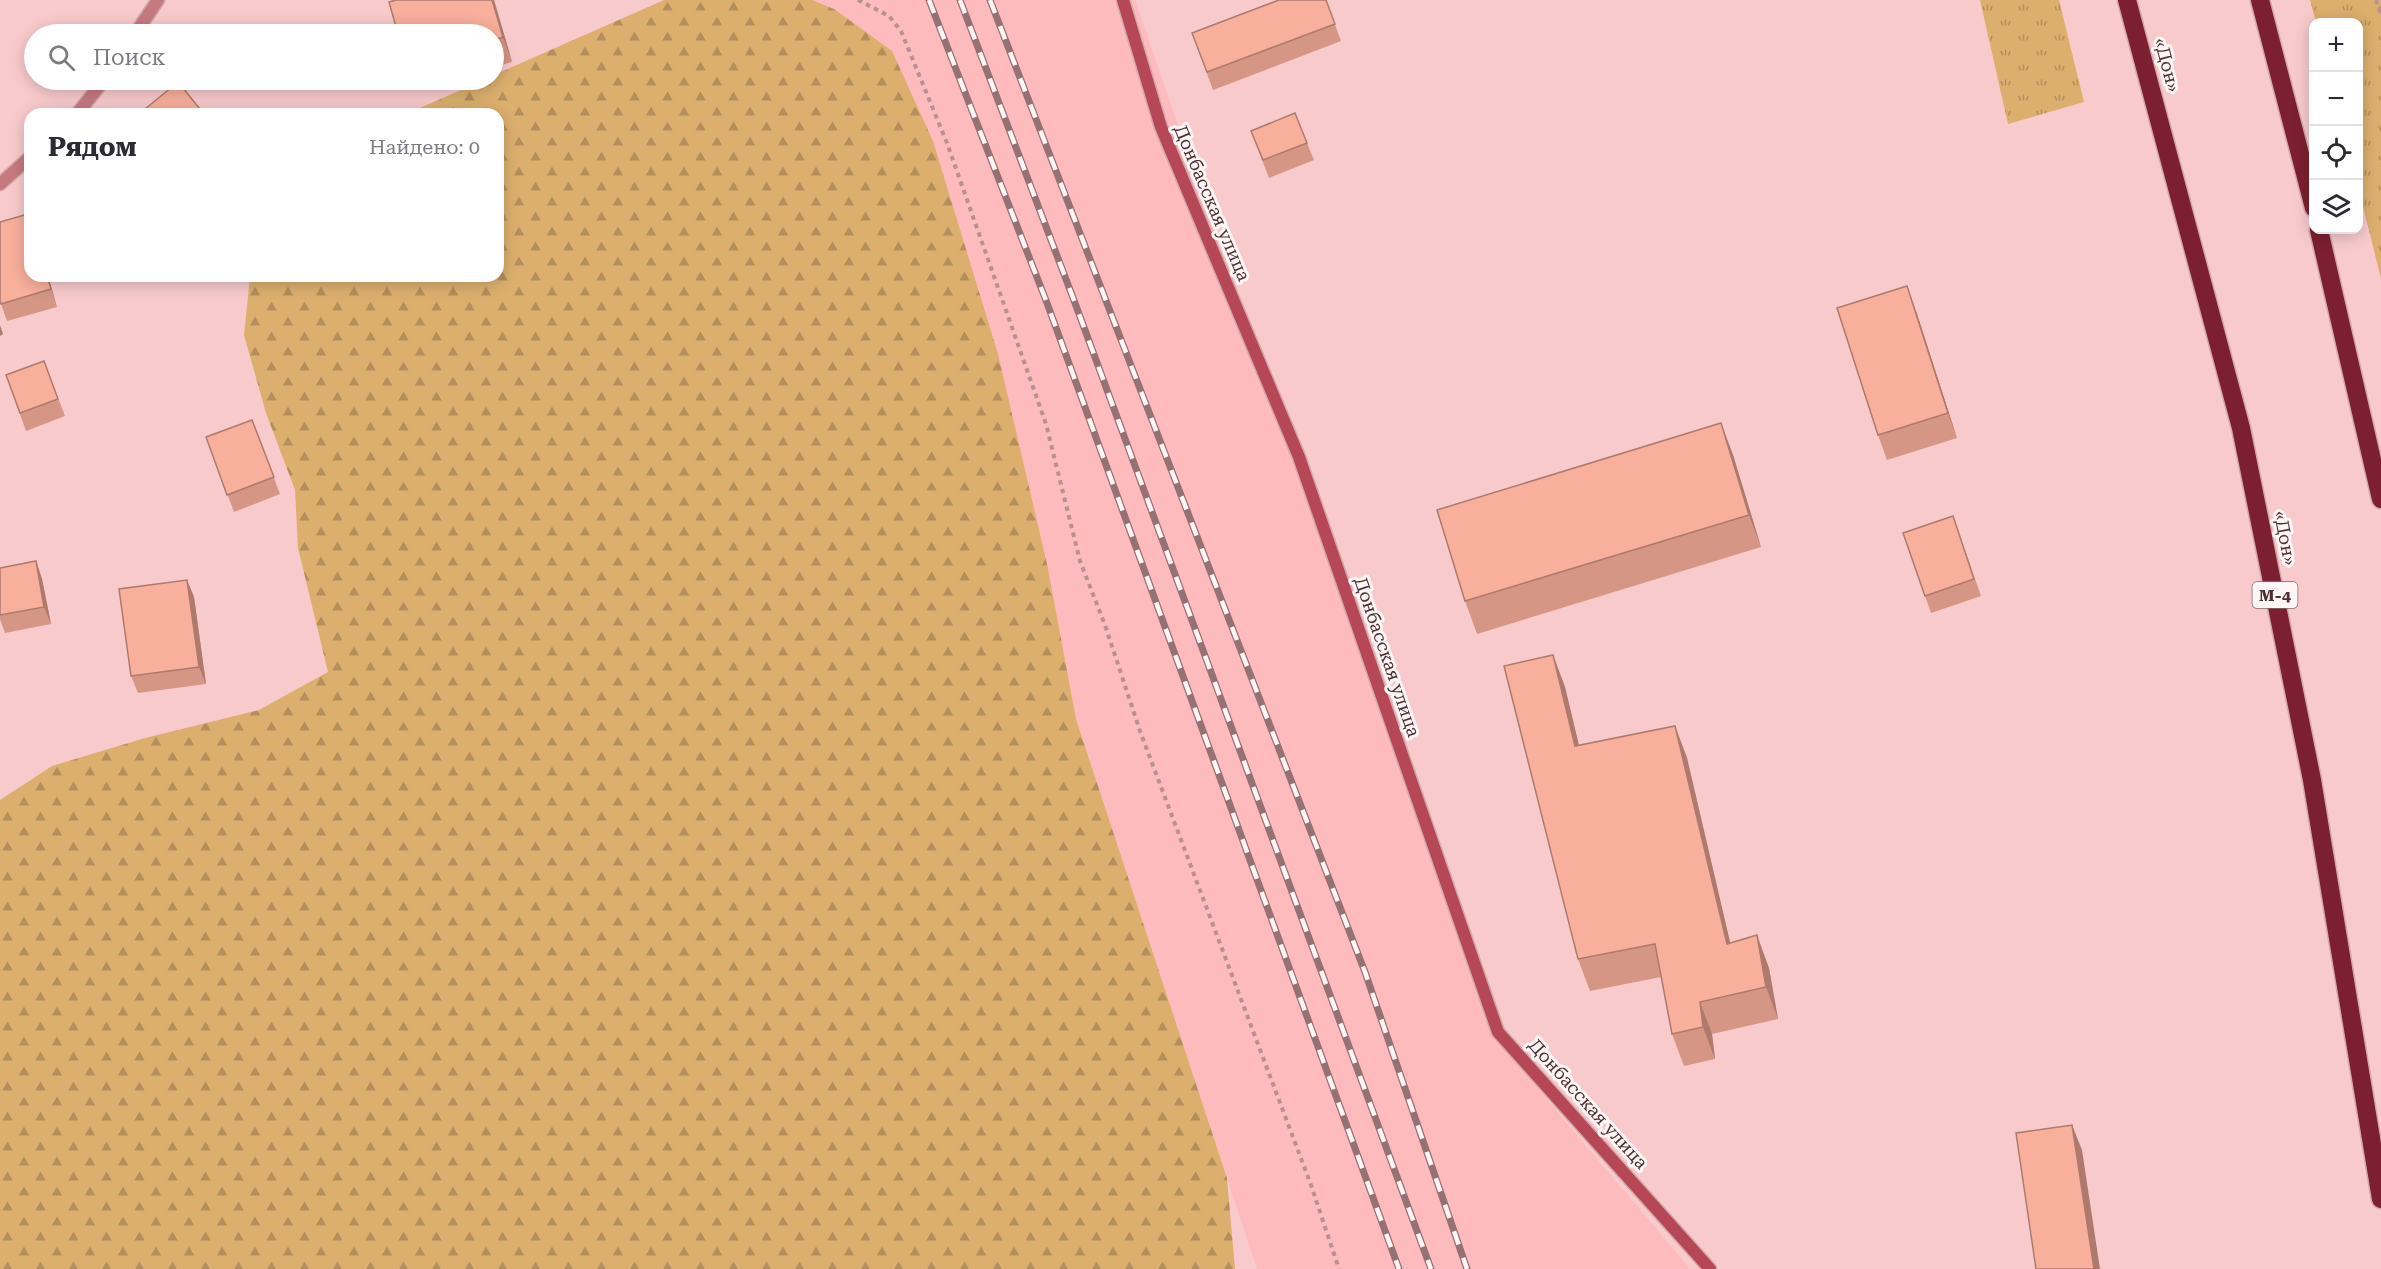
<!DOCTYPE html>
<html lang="ru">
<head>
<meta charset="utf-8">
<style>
	body { margin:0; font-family:"Roboto Serif",serif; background:#f7f7f7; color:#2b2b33 }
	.controls { position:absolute; right:18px; top:18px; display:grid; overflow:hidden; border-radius:12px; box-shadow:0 3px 15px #0003 }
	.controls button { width:54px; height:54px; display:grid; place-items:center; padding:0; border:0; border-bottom:2px solid #e1e1e2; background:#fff; color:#2b2b33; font:30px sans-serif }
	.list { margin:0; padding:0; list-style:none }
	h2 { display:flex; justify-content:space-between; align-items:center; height:78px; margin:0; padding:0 24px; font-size:26px }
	h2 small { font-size:20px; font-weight:400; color:#7c7c81 }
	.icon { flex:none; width:33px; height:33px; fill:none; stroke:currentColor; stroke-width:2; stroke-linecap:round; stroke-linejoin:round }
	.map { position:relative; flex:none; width:2381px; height:1269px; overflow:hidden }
	.search { position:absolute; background:#fff; box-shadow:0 3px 15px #0003; left:24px; top:24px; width:480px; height:66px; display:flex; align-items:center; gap:15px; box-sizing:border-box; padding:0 21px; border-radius:33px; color:#7c7c81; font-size:22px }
	.panel { position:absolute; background:#fff; box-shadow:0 3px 15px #0003; left:24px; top:108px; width:480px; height:174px; border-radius:18px }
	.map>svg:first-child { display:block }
</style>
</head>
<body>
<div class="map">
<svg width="2381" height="1269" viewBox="0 0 2381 1269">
	<defs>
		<pattern id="grass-tufts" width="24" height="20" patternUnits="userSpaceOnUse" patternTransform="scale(1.5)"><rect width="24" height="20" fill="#dcaf6e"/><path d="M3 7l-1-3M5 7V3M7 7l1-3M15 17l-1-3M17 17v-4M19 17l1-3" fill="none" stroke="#b58f5b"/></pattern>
		<pattern id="forest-firs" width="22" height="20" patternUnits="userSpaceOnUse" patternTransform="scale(1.5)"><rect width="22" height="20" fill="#dcaf6e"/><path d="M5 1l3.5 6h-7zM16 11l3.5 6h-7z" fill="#b58f5b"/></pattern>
	</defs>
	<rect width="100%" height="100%" fill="#f8cacc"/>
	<path fill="#febbbe" d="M 776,0 L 1135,0 L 1490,1032 L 1690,1269 L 1257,1269 L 1069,697 Z"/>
	<g fill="url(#grass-tufts)">
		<path d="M 1980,0 L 2059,0 L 2084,102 L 2008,124 Z"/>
		<path d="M 2310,0 L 2381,0 L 2381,279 L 2359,190 L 2358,22 L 2316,22 Z"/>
	</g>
	<path fill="url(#forest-firs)" d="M 664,0 L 812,0 L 834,9 L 892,51 L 933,141 L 998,354 L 1047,564 L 1076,719 L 1227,1178 L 1235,1269 L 0,1269 L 0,800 L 52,766 L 145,738 L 259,710 L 328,672 L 298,548 L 295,490 L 266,413 L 244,335 L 250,276 L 498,276 L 498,114 L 406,114 L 484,80 L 494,80 L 494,75 Z"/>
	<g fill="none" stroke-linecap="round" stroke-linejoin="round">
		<defs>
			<g id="street">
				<path d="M 135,34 L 158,0"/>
				<path d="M 77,114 L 104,80"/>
				<path d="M 0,184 L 30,157"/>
			</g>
			<path id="secondary" d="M 1123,0 L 1161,127 L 1299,457 L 1498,1032 L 1710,1269"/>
			<g id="highway">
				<path d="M 2127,0 L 2241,428 L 2312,780 L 2381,1199"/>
				<path d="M 2260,0 L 2314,208"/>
				<path d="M 2319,230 L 2381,499"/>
			</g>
		</defs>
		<use href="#street" stroke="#d2a8aa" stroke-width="15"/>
		<use href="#secondary" stroke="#d2a8aa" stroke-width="15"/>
		<use href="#highway" stroke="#d2a8aa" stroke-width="21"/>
		<g stroke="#b89092" stroke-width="4" stroke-dasharray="4.5 4.5" stroke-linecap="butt">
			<path d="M 858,0 L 889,16 L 901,31 L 947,143 L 1046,424 L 1080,561 L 1105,625 L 1140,731 L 1311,1185 L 1339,1269"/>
			<path d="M 2376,0 L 2381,14"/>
		</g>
		<use href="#street" stroke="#c67a80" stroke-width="12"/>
		<use href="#secondary" stroke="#b64756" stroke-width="12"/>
		<use href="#highway" stroke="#7c1f30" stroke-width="18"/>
		<defs>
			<g id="rail">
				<path d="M 929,0 L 1047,303 L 1399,1269"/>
				<path d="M 960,0 L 1075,303 L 1431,1269"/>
				<path d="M 990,0 L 1365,972 L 1467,1269"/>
			</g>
		</defs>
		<use href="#rail" stroke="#957173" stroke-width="7"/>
		<use href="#rail" stroke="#fef6f6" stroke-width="4.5" stroke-dasharray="14" stroke-linecap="butt"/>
	</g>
	<g fill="#d59686">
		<path d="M 494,0 L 512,62 L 494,67 Z"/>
		<path d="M 1326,0 L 1341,41 L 1213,90 L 1192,33 Z"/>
		<path d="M 412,80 L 450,80 L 416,89 Z"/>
		<path d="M 1251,131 L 1307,143 L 1314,160 L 1269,178 Z"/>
		<path d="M 30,276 L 48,276 L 57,307 L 7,321 L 0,301 Z"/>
		<path d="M 1916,311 L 1957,438 L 1887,460 L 1878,435 Z"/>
		<path d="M 44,361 L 65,416 L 26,431 L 6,375 Z"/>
		<path d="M 252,420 L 280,494 L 234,512 L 206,437 Z"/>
		<path d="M 1721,423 L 1733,455 L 1761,547 L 1477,634 L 1465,601 Z"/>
		<path d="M 1903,533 L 1959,533 L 1981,596 L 1931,613 Z"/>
		<path d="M 36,561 L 42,579 L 51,624 L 5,633 L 0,619 L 0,568 Z"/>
		<path d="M 187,580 L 194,597 L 206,684 L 138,693 L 131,676 Z"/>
		<path d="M 1553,655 L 1565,687 L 1579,746 L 1675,726 L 1687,758 L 1730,943 L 1769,968 L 1778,1019 L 1712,1034 L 1715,1059 L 1684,1066 L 1672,1034 L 1661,977 L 1590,991 L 1578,959 Z"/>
	</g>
	<g fill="#ae7a6d">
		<path d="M 492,0 L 494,0 L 512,62 L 503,37 Z"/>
		<path d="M 47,276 L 48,276 L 57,307 L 51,289 Z"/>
		<path d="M 1907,286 L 1916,311 L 1957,438 L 1948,413 Z"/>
		<path d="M 0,325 L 3,334 L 0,336 Z"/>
		<path d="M 1721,423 L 1733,455 L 1761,547 L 1749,515 Z"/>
		<path d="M 36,561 L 42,579 L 51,624 L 44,607 Z"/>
		<path d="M 187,580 L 194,597 L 206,684 L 199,667 Z"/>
		<path d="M 1553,655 L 1565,687 L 1587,779 L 1575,746 Z"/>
		<path d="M 1675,726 L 1687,758 L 1738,976 L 1727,944 Z"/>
		<path d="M 1757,935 L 1769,968 L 1778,1019 L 1766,987 Z"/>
		<path d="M 1700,1002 L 1712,1034 L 1715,1059 L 1703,1027 Z"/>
		<path d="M 2072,1125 L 2082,1150 L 2100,1269 L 2094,1269 Z"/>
	</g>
	<g fill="#f8af9c" stroke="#ae7a6d" stroke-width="1.5">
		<path d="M 396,0 L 492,0 L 503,37 L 494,40 L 494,34 L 398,34 L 389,2 Z"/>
		<path d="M 1279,0 L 1326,0 L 1335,24 L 1207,72 L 1192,33 Z"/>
		<path d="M 178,82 L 204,114 L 139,114 Z"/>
		<path d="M 1295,113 L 1307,143 L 1263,160 L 1251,131 Z"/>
		<path d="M 28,214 L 30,219 L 30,276 L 47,276 L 51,289 L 1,304 L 0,301 L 0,222 Z"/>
		<path d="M 1907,286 L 1948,413 L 1878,435 L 1837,308 Z"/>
		<path d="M 44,361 L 58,399 L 20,413 L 6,375 Z"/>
		<path d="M 252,420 L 274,477 L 227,495 L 206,437 Z"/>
		<path d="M 1721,423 L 1749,515 L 1465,601 L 1437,510 Z"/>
		<path d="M 1953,516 L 1974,579 L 1925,596 L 1903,533 Z"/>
		<path d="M 36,561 L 44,607 L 0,615 L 0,568 Z"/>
		<path d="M 187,580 L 199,667 L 131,676 L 119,589 Z"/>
		<path d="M 1553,655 L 1575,746 L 1675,726 L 1727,944 L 1757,935 L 1766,987 L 1700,1002 L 1703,1027 L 1672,1034 L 1655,944 L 1578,959 L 1504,666 Z"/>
		<path d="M 2072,1125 L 2094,1269 L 2036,1269 L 2016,1133 Z"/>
	</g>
	<g text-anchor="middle" stroke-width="6" stroke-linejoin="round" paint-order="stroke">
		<rect fill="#fef6f6" stroke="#816b6c" stroke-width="1.5" x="2252.5" y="582" width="45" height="26" rx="4.5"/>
		<g font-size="16" font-weight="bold" fill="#4c2f31">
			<text x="2275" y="601">М-4</text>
		</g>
		<g font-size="18" fill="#4c2f31" stroke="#fef6f6">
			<text transform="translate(2167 65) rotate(75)" y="6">«Дон»</text>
			<text transform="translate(1212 203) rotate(67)" y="6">Донбасская улица</text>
			<text transform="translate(2285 538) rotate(79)" y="6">«Дон»</text>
			<text transform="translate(1387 657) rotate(71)" y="6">Донбасская улица</text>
			<text transform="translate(1588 1104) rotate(48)" y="6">Донбасская улица</text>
		</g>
	</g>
</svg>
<div class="controls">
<button>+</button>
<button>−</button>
<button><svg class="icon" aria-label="locate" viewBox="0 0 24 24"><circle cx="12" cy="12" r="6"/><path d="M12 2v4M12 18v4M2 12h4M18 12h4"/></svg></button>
<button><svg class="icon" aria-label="layers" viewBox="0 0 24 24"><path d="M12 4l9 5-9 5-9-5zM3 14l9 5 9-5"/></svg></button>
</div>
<div class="search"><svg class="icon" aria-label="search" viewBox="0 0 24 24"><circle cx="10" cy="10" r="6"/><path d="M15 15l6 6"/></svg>Поиск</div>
<section class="panel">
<h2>Рядом<small>Найдено: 0</small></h2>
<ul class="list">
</ul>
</section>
</div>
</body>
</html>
